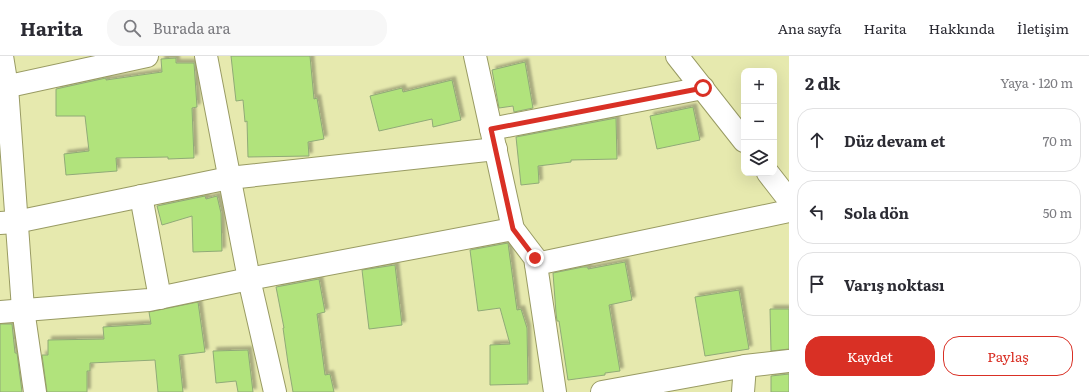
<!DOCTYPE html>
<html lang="tr">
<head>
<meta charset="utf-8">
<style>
	body { margin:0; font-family:Literata,serif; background:#f7f7f7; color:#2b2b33 }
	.controls { position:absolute; right:12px; top:12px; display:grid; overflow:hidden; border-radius:8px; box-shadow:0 4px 16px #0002 }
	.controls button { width:36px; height:36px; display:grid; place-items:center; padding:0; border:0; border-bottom:1px solid #e1e1e2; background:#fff; color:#2b2b33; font:20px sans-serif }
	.stop { position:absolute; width:12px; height:12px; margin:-9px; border:3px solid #d93025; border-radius:50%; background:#fff }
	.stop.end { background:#d93025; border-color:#fff; box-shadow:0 1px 4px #0008 }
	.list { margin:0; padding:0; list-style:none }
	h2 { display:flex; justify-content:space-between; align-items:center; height:52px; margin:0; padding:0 16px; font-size:17px }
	h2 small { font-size:13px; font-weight:400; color:#7c7c81 }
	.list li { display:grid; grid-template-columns:26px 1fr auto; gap:12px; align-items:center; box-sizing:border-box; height:64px; margin:0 8px 8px; padding:0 8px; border:1px solid #e1e1e2; border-radius:16px }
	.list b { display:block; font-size:15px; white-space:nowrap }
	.list em { font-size:13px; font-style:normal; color:#7c7c81 }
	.actions { display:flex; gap:8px; padding:12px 16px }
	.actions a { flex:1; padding:9px 0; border:1px solid #d93025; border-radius:16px; text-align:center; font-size:14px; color:#d93025 }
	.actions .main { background:#d93025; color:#fff }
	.icon { flex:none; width:22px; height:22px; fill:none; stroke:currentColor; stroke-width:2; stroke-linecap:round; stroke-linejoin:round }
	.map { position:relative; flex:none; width:789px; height:336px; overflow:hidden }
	header { display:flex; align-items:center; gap:24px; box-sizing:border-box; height:56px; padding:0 20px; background:#fff; border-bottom:1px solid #e1e1e2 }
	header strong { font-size:19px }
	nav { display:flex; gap:22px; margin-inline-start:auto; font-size:14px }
	.search { width:280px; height:36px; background:#f7f7f7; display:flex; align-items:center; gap:10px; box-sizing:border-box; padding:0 14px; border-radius:16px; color:#7c7c81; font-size:15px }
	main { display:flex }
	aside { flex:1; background:#fff }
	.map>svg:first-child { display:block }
</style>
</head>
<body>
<header>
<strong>Harita</strong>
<div class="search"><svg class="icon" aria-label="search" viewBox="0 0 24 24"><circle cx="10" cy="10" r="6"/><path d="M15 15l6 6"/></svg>Burada ara</div>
<nav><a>Ana sayfa</a><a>Harita</a><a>Hakkında</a><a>İletişim</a></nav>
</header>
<main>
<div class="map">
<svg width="789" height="336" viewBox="0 0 789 336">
	<defs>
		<filter id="shadow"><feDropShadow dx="3.5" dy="-3.5" stdDeviation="1" flood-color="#0004"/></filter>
	</defs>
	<rect width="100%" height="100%" fill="#e6e9ae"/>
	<g fill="#b1e37c" stroke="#90aa77" filter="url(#shadow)">
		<path d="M 231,0 L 310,0 L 314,43 L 317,42 L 324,83 L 308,86 L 309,100 L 248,101 L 247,65 L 245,66 L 243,44 L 236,45 Z"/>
		<path d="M 176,2 L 176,7 L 194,7 L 197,51 L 192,52 L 194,102 L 168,103 L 168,101 L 116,102 L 117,115 L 66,119 L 64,98 L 89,95 L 85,60 L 56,60 L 56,33 L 106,22 L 106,24 L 162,16 L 161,3 Z"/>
		<path d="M 525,6 L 533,52 L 514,56 L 513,50 L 499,52 L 492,14 Z"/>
		<path d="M 452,24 L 461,64 L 433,71 L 432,63 L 379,75 L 370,40 L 402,32 L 403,36 Z"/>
		<path d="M 693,51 L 700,84 L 657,93 L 650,60 Z"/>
		<path d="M 616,62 L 617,103 L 571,104 L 571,106 L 538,110 L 539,127 L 521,129 L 516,81 Z"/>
		<path d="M 205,140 L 206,143 L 217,140 L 221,157 L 222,195 L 193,196 L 192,160 L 162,169 L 157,150 Z"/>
		<path d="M 508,187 L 517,254 L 521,253 L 527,272 L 528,328 L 490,329 L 490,289 L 510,288 L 500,252 L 478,255 L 470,194 Z"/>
		<path d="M 625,206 L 632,244 L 609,249 L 620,315 L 605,317 L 605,319 L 568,324 L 559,265 L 557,265 L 556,257 L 553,217 L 583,211 L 588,211 L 588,213 Z"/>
		<path d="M 395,209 L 402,269 L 369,273 L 362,214 Z"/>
		<path d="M 319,223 L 325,256 L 317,258 L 325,319 L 330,318 L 334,336 L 293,336 L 288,307 L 283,272 L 284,272 L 276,231 Z"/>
		<path d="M 739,234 L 749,293 L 705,300 L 695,241 Z"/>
		<path d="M 198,246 L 205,296 L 179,299 L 183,336 L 158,336 L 155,304 L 90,307 L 90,315 L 87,315 L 87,336 L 47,336 L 42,299 L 48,299 L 48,284 L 104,283 L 103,271 L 151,268 L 149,256 Z"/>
		<path d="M 770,253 L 789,253 L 789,293 L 771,295 Z"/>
		<path d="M 0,268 L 12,268 L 15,297 L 17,297 L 22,336 L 0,336 Z"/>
		<path d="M 248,294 L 253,336 L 238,336 L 236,325 L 216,327 L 213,295 Z"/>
		<path d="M 789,318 L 789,336 L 771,336 L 771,320 Z"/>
	</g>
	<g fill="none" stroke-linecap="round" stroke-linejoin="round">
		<defs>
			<g id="street">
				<path d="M 2,0 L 7,31 L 23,253 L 35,336"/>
				<path d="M 206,0 L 249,223 L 275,336"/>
				<path d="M 475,0 L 513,173 L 535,202 L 555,336"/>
				<path d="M 0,32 L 147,0"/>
				<path d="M 491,73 L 703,32"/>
				<path d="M 141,140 L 160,242"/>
				<path d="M 0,167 L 16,166 L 229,122 L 496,93"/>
				<path d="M 536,208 L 789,155"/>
				<path d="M 0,256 L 149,244 L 249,223 L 513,173"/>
				<path d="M 602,336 L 745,310 L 789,305"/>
				<path d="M 743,336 L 745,310"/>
			</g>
			<g id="secondary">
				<path d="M 677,0 L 744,85"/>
				<path d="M 768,117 L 789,144"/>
			</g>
		</defs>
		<use href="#street" stroke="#999b63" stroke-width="24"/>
		<use href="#secondary" stroke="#999b63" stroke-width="24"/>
		<use href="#street" stroke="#fff" stroke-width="22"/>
		<use href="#secondary" stroke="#fff" stroke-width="22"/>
	</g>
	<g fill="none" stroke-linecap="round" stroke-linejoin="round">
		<path stroke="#d93025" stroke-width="5" d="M 535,202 L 513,173 L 491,73 L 703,32"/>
	</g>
</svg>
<div class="controls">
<button>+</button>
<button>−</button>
<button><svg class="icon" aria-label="layers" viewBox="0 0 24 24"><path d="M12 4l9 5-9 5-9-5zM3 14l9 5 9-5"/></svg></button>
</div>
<div class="stop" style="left:703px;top:32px"></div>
<div class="stop end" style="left:535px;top:202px"></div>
</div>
<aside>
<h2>2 dk<small>Yaya · 120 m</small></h2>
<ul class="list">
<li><svg class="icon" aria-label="ahead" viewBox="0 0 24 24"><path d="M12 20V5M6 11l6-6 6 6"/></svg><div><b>Düz devam et</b></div><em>70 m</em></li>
<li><svg class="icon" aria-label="left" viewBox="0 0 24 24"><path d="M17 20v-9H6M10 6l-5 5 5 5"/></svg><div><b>Sola dön</b></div><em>50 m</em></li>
<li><svg class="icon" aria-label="arrive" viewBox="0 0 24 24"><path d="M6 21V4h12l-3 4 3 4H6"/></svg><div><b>Varış noktası</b></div></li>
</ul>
<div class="actions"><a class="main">Kaydet</a><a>Paylaş</a></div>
</aside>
</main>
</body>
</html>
